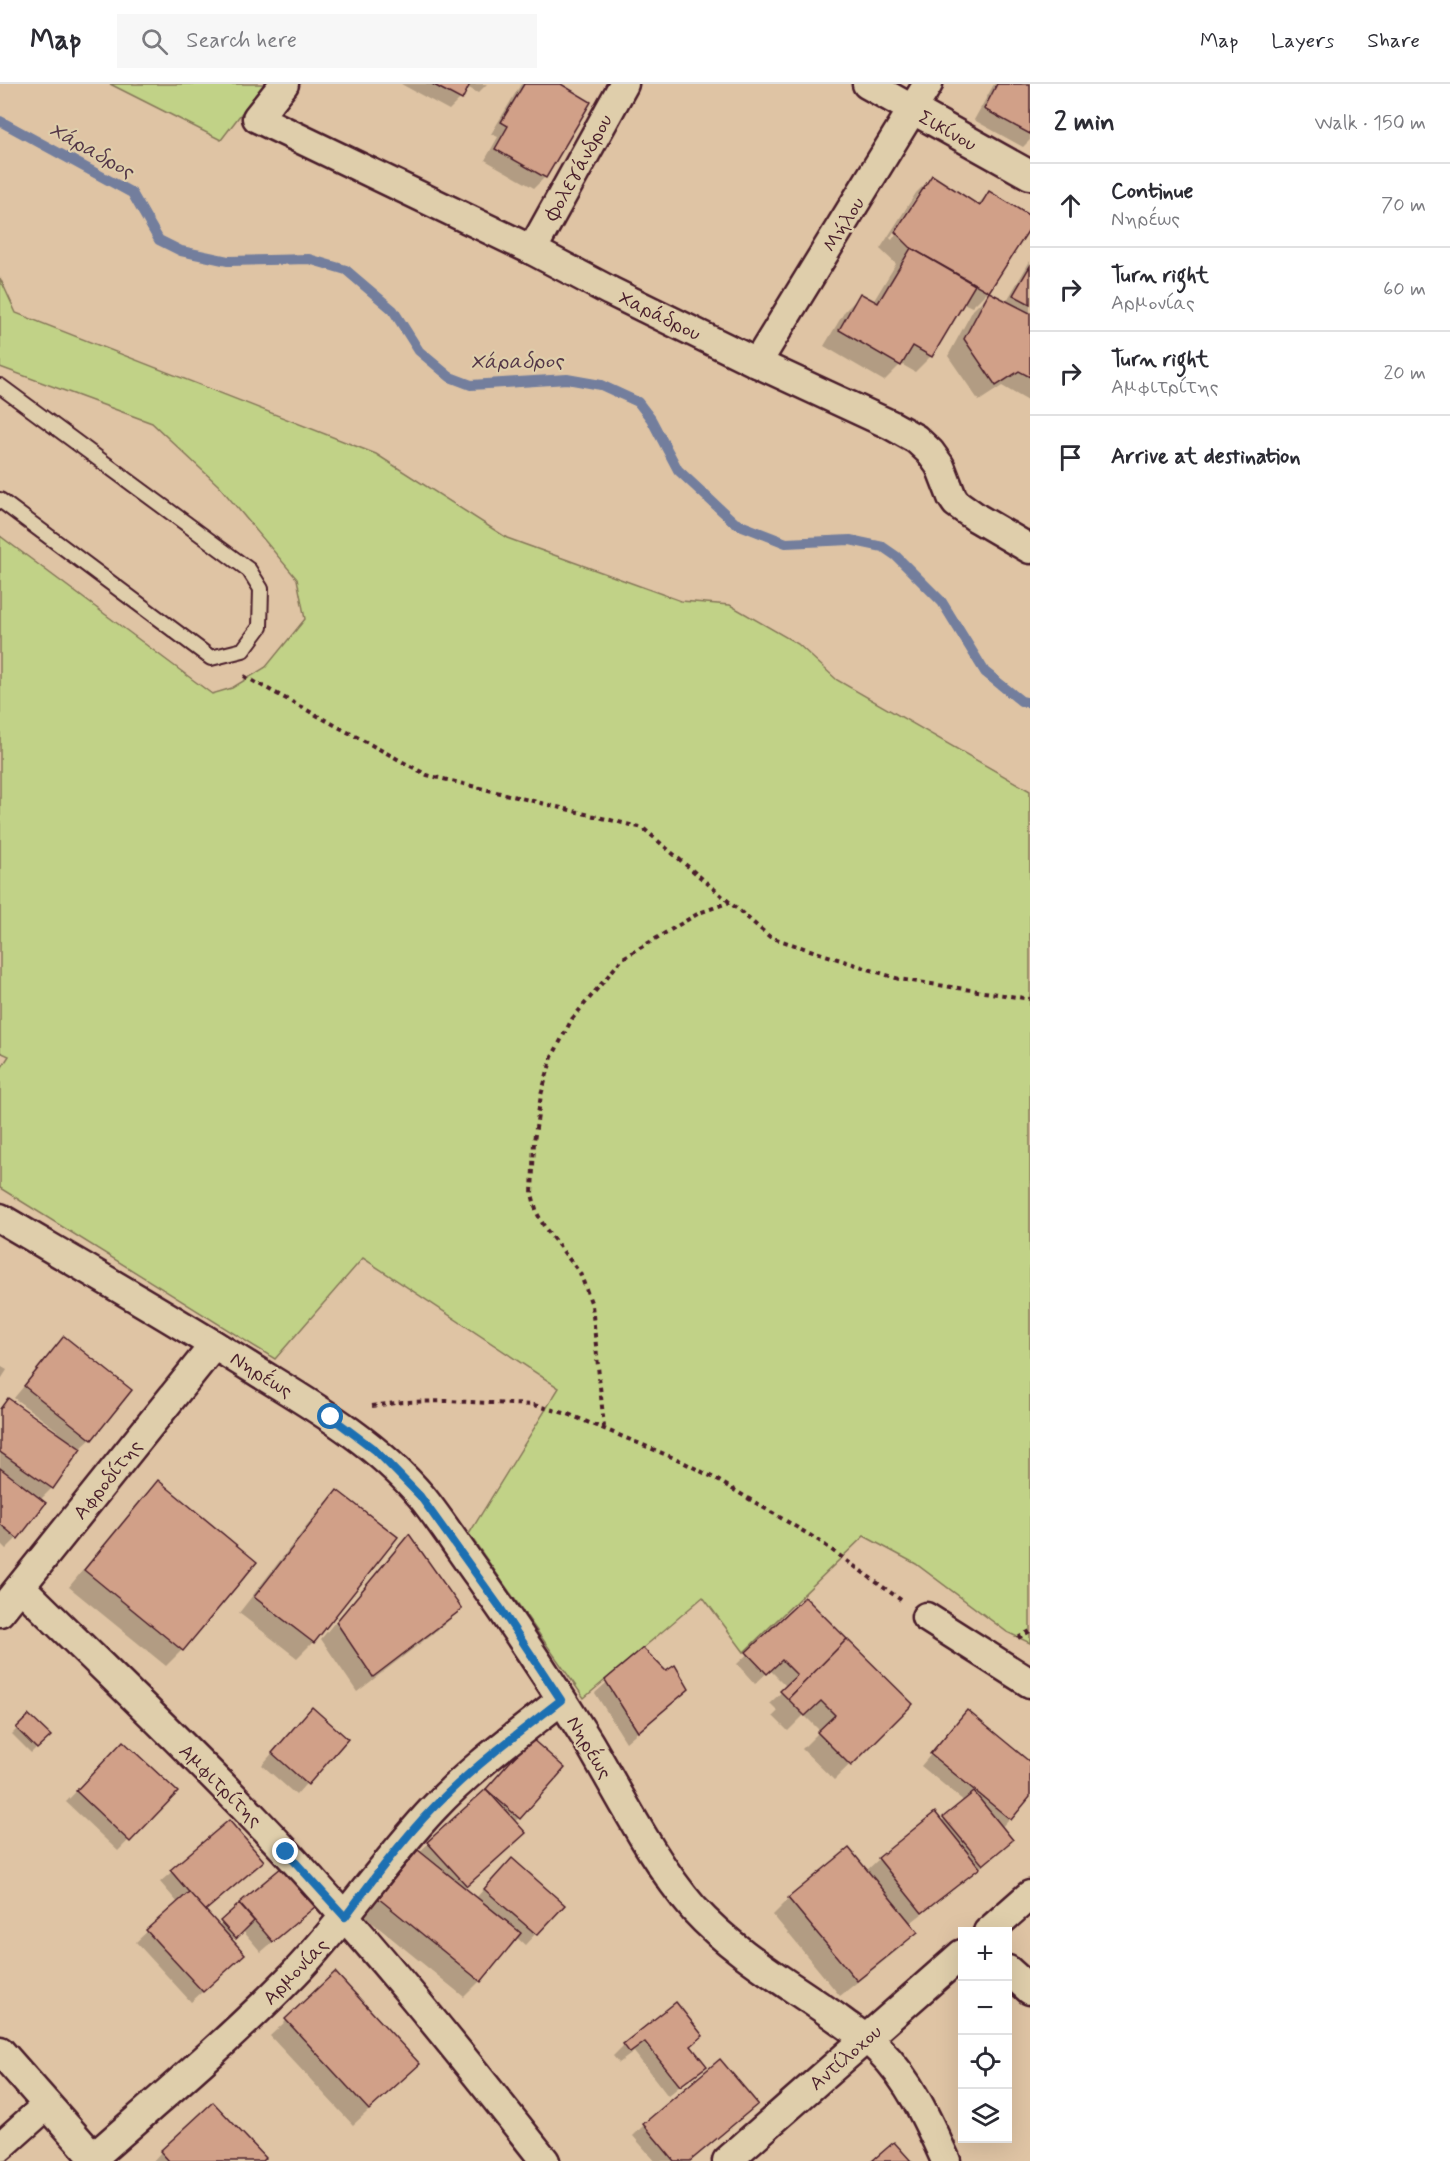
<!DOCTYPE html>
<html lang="en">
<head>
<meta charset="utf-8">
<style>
	body { margin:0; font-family:Mynerve,sans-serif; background:#f7f7f7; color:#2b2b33 }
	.controls { position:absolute; right:18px; bottom:18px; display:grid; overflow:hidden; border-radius:0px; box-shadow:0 6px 24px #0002 }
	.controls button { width:54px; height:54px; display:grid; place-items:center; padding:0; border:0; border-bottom:2px solid #e1e1e2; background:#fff; color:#2b2b33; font:30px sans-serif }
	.stop { position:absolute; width:18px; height:18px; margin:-14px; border:4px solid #1f6fb2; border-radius:50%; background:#fff }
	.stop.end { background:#1f6fb2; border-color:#fff; box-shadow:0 2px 6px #0008 }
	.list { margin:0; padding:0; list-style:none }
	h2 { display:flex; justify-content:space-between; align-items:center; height:78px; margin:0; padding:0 24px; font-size:26px }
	h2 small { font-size:20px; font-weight:400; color:#7c7c81 }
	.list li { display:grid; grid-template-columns:39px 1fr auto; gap:18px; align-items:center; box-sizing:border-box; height:84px; padding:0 24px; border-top:2px solid #e1e1e2 }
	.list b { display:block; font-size:22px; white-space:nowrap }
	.list p { margin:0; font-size:20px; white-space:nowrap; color:#7c7c81 }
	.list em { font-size:20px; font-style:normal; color:#7c7c81 }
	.icon { flex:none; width:33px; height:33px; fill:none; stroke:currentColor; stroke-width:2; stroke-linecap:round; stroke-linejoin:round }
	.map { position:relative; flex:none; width:1030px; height:2077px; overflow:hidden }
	header { display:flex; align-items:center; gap:36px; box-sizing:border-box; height:84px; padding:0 30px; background:#fff; border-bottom:2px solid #e1e1e2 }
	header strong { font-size:28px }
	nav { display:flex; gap:33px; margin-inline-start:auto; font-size:21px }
	.search { width:420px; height:54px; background:#f7f7f7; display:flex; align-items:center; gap:15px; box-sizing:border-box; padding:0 21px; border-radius:0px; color:#7c7c81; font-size:22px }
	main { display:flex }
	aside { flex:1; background:#fff }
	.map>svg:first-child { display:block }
</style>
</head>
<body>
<header>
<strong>Map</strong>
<div class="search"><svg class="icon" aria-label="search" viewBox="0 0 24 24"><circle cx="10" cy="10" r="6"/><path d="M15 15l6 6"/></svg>Search here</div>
<nav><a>Map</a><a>Layers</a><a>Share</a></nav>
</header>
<main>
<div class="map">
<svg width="1030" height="2077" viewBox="0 0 1030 2077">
	<rect width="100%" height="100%" fill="#dfc4a4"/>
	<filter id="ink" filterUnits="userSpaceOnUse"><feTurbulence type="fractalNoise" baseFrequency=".0167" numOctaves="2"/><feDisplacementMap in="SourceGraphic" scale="12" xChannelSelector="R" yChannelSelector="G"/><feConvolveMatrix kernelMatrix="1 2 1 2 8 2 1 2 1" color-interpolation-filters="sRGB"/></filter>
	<g filter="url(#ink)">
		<g fill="#c1d287" stroke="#867859" stroke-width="1.5">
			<path d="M 110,0 L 264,0 L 221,56 Z"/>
			<path d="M 0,194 L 16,229 L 376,370 L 507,454 L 681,517 L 730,521 L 798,560 L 837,596 L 1030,707 L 1030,1559 L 1007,1548 L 916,1480 L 864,1452 L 744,1568 L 703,1513 L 584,1614 L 469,1450 L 559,1304 L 363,1174 L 275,1275 L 0,1104 L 0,986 L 9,972 L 0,968 L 0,452 L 212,610 L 232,604 L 266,583 L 305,535 L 297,495 L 219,402 L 152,339 L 0,283 Z"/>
		</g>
		<g fill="#0003" fill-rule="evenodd">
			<path d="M 401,0 L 487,0 L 478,9 L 467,3 L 460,15 L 449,26 Z"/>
			<path d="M 521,0 L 558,0 L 545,93 L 534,104 L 485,76 L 498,53 L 491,50 Z"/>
			<path d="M 994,0 L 1030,0 L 1030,56 L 1023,63 L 974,36 Z"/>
			<path d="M 932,93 L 977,121 L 990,108 L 1030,134 L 1030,141 L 988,207 L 972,223 L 963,219 L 931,272 L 915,288 L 901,280 L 884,297 L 824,262 L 845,227 L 861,211 L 873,218 L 896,180 L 880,165 L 916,109 ZM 918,110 L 922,110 L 892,156 L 890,154 Z"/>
			<path d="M 1030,177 L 1030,318 L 1002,302 L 979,317 L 948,272 L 973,226 L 989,210 L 1006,218 Z"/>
			<path d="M 64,1254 L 91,1355 L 80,1365 L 52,1404 L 40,1416 L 17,1454 L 6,1465 L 0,1459 L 0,1324 L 8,1316 L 56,1350 L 58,1347 L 14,1314 Z"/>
			<path d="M 0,1282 L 7,1286 L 0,1297 Z"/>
			<path d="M 158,1398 L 182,1566 L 166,1582 L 69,1503 L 142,1414 Z"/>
			<path d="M 337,1408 L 313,1558 L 297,1574 L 239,1529 L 321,1424 Z"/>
			<path d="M 409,1452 L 460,1525 L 444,1541 L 357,1608 L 321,1555 L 393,1468 Z"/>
			<path d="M 805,1515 L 911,1620 L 834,1696 L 802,1665 L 820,1647 L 804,1631 L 788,1647 L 773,1632 L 778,1627 L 770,1619 L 787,1603 L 770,1586 L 755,1600 L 737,1580 Z"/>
			<path d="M 643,1566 L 666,1589 L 687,1605 L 626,1658 L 595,1609 Z"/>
			<path d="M 967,1628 L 1030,1680 L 1030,1711 L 1001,1744 L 1011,1756 L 972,1791 L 909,1840 L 916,1848 L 900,1864 L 840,1912 L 773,1831 L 789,1815 L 866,1787 L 879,1775 L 941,1738 L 965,1718 L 921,1682 Z"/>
			<path d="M 29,1633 L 48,1652 L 31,1669 L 12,1650 Z"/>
			<path d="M 301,1636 L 346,1655 L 296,1711 L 262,1681 Z"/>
			<path d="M 123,1659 L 176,1708 L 118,1767 L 66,1718 Z"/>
			<path d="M 520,1667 L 519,1734 L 514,1738 L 513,1760 L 464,1805 L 476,1814 L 501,1786 L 562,1821 L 525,1861 L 516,1853 L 480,1897 L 464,1913 L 363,1831 L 402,1784 L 480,1712 Z"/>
			<path d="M 229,1738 L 262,1777 L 204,1828 L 218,1842 L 282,1785 L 303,1832 L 261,1868 L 243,1847 L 231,1857 L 232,1881 L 191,1918 L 136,1858 L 178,1819 L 160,1798 Z"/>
			<path d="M 335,1891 L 402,1996 L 353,2041 L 270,1952 Z"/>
			<path d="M 676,1920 L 701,1952 L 690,1963 L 705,1981 L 668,2012 L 634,1968 L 619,1979 L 613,1972 L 624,1961 Z"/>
			<path d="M 644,2041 L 689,2077 L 655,2077 L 633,2052 Z"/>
			<path d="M 161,2068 L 261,2077 L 153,2077 Z"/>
		</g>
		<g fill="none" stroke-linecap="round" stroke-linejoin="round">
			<path stroke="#737e9d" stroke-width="10" d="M 0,37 L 132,109 L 159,156 L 181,167 L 228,177 L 309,175 L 346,186 L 393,226 L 419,267 L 450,293 L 471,301 L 567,295 L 601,301 L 638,318 L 651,335 L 678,386 L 735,439 L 786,459 L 850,456 L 883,463 L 896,472 L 942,518 L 985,588 L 1021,617 L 1030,619"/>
		</g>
		<g fill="#d1a088" stroke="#4a1f2b" stroke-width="1.5">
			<path d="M 432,0 L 470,0 L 462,16 Z"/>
			<path d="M 524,0 L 561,0 L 591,18 L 546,94 L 495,65 L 508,42 L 501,38 Z"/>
			<path d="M 997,0 L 1030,0 L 1030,50 L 984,25 Z"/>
			<path d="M 932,91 L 980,122 L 989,107 L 1030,132 L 1030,144 L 989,208 L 911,164 L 895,148 Z"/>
			<path d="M 911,164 L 975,201 L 932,273 L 913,262 L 901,282 L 839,246 L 860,209 L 878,219 Z"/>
			<path d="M 1030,182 L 1030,220 L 1013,211 Z"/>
			<path d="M 989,208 L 1030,229 L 1030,293 L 1019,287 L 996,302 L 964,255 Z"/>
			<path d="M 64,1252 L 132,1306 L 92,1356 L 24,1302 Z"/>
			<path d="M 8,1314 L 81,1365 L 53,1405 L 0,1368 L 0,1325 Z"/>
			<path d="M 0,1384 L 46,1419 L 18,1455 L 0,1440 Z"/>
			<path d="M 158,1396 L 257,1478 L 183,1567 L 84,1486 Z"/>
			<path d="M 337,1406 L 398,1453 L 314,1559 L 254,1513 Z"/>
			<path d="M 409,1450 L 462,1525 L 373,1593 L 336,1538 Z"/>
			<path d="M 805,1513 L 847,1555 L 788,1615 L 780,1607 L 797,1591 L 782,1576 L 767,1590 L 746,1568 Z"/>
			<path d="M 847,1555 L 913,1620 L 851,1682 L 817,1648 L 835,1631 L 821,1617 L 805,1632 L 788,1615 Z"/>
			<path d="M 643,1564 L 666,1587 L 675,1581 L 689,1605 L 638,1648 L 605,1596 Z"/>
			<path d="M 312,1623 L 348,1655 L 308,1701 L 272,1669 Z"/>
			<path d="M 967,1626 L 1030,1678 L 1030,1713 L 1011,1736 L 930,1670 Z"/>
			<path d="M 29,1631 L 51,1652 L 37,1665 L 16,1644 Z"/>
			<path d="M 531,1654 L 565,1684 L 520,1735 L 486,1705 Z"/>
			<path d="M 123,1657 L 178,1708 L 130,1758 L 76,1707 Z"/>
			<path d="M 486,1705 L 526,1749 L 467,1802 L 427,1758 Z"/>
			<path d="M 974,1708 L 1013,1756 L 983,1781 L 943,1733 Z"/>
			<path d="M 935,1728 L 980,1784 L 922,1829 L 878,1774 Z"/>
			<path d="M 229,1736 L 264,1777 L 205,1827 L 170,1786 Z"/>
			<path d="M 849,1764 L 918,1848 L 857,1897 L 788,1814 Z"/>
			<path d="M 418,1766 L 521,1849 L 481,1898 L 378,1814 Z"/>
			<path d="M 512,1774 L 565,1821 L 537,1851 L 484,1805 Z"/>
			<path d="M 282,1783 L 316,1822 L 273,1858 L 239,1819 Z"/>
			<path d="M 189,1808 L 245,1870 L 203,1908 L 146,1846 Z"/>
			<path d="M 239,1820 L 254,1837 L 236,1855 L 220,1837 Z"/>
			<path d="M 335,1888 L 420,1980 L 369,2026 L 285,1935 Z"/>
			<path d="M 676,1918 L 703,1952 L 691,1962 L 707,1982 L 680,2002 L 645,1958 L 630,1969 L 623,1960 Z"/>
			<path d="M 720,1975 L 758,2020 L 690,2077 L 674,2077 L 643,2040 Z"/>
			<path d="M 213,2018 L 266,2074 L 263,2077 L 169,2077 L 160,2067 Z"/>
			<path d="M 894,2058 L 911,2077 L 872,2077 Z"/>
		</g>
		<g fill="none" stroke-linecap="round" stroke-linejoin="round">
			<defs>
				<path id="service" d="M 0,302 L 249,486 L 261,505 L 260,543 L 243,566 L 211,574 L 0,416"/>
				<g id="minor">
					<path d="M 284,0 L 257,34 L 532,166 L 610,207 L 757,279 L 891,341 L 916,355 L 930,368 L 940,382 L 952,413 L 956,419 L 977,434 L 1030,465"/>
					<path d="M 867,0 L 1030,91"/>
					<path d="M 532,166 L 624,0"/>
					<path d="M 757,279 L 928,0"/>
					<path d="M 0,1134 C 85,1184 170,1233 253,1285 C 313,1322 376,1358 422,1413 C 442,1438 459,1465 478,1491 C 516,1545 553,1601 588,1657 C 620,1711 653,1778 694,1825 C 736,1871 791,1901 841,1937 C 853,1946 868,1955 879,1966 C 910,1996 929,2039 946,2077"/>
					<path d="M 21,1503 C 100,1581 181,1657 257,1737 C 360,1844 453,1960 545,2077"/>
					<path d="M 0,1528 L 214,1261"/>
					<path d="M 926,1533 L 1030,1599"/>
					<path d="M 988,1848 L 1030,1811"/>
					<path d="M 1008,1886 L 1030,1906"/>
					<path d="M 0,1967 L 97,2077"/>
					<path d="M 0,2063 L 47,2021"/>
					<path d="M 94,2073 C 162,2013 232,1954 295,1889 C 345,1837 384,1777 433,1725 C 471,1684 517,1651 561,1616"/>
					<path d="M 727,2077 L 962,1870"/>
				</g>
			</defs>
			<use href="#service" stroke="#4a1f2b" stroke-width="18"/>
			<use href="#minor" stroke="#4a1f2b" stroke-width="33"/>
			<g stroke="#4a1f2b" stroke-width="4" stroke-dasharray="4.5 4.5" stroke-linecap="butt">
				<path d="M 244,592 L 427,691 L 643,744 L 770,853 L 899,895 L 1030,915"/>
				<path d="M 372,1322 L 403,1318 L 448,1317 L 534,1321 L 568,1330 L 679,1376 L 714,1394 L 818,1456 L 901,1516"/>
				<path d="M 604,1343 L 592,1221 L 580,1189 L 545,1144 L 537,1129 L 532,1110 L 534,1057 L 541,1011 L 552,973 L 572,935 L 623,874 L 699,829 L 730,818"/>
				<path d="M 1018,1554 L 1030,1547"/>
			</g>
			<use href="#service" stroke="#dfceab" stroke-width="14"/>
			<use href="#minor" stroke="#dfceab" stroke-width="28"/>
		</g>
	</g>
	<g fill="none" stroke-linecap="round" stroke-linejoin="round" filter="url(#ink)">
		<path stroke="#1f6fb2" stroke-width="8" d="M 286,1768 L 345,1833 C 377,1790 409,1746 448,1709 C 483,1675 523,1646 561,1616 L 499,1522 L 420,1412 L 375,1366 L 331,1333"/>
	</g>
	<g text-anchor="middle" stroke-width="4.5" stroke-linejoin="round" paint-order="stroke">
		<g font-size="20" fill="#4a1f2b" stroke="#dfceab">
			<text transform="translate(948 46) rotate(29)" y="7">Σικίνου</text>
			<text transform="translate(578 83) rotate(-61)" y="7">Φολεγάνδρου</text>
			<text transform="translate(843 140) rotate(-58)" y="7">Μήλου</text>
			<text transform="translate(660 231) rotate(26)" y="7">Χαράδρου</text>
			<text transform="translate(262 1290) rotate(32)" y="7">Νηρέως</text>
			<text transform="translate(107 1395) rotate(-51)" y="7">Αφροδίτης</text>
			<text transform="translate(590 1663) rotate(59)" y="7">Νηρέως</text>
			<text transform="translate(221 1701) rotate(45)" y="7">Αμφιτρίτης</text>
			<text transform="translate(295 1887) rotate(-46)" y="7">Αρμονίας</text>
			<text transform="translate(845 1973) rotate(-41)" y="7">Αντίλοχου</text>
		</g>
		<g font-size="21" font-style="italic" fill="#543748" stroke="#dfceab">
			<text transform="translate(92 66) rotate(29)" y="7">Χάραδρος</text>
			<text transform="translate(517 277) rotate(-1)" y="7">Χάραδρος</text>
		</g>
	</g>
</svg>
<div class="controls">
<button>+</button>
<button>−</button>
<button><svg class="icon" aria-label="locate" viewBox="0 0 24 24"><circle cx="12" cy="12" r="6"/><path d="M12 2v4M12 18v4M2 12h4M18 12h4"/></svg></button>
<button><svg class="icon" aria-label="layers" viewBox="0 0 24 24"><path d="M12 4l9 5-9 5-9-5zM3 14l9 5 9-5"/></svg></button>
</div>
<div class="stop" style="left:331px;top:1333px"></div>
<div class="stop end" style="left:286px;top:1768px"></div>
</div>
<aside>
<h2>2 min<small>Walk · 150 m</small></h2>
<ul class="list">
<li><svg class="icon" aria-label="ahead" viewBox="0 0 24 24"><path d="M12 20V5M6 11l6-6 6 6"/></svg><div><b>Continue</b><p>Νηρέως</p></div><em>70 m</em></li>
<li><svg class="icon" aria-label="right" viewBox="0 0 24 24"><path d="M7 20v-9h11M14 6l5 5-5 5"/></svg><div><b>Turn right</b><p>Αρμονίας</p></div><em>60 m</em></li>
<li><svg class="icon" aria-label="right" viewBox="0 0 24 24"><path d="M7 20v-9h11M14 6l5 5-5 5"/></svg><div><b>Turn right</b><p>Αμφιτρίτης</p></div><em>20 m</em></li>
<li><svg class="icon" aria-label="arrive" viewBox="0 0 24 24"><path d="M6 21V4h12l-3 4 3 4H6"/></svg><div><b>Arrive at destination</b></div></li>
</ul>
</aside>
</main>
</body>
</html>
